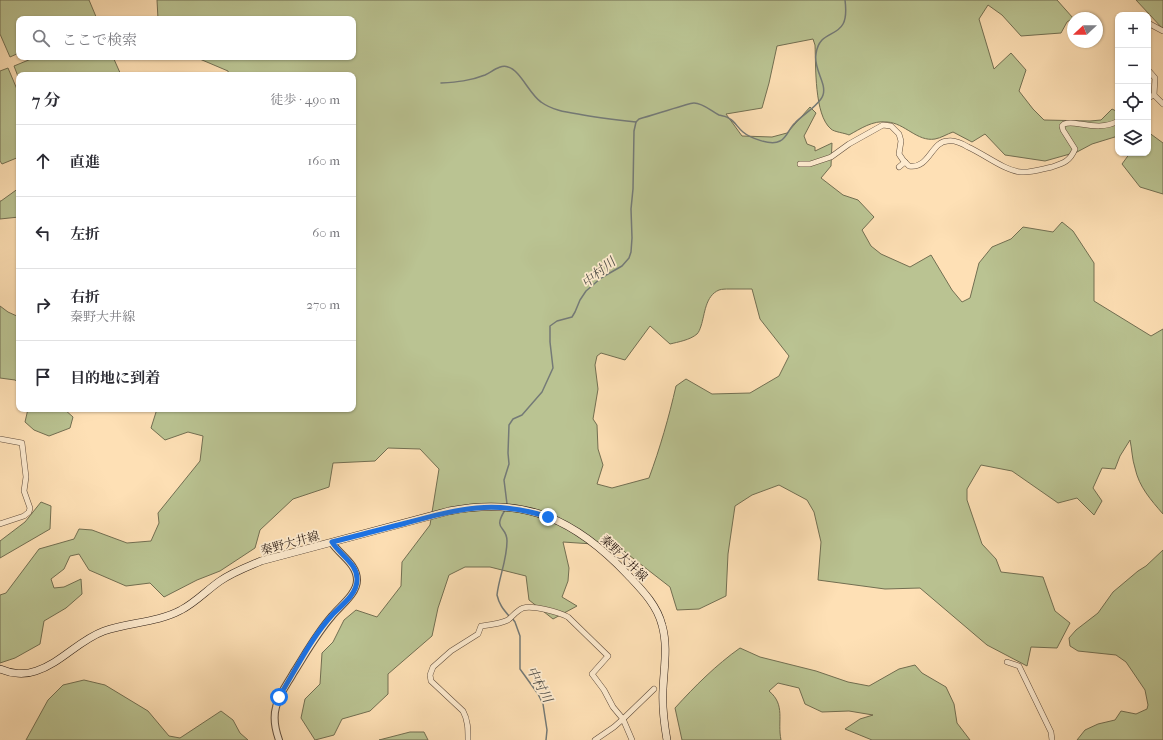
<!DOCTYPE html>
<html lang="ja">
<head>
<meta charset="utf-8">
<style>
	body { margin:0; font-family:"IM FELL French Canon","Noto Serif JP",serif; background:#f2f2f3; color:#2b2b33 }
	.controls { position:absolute; right:12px; top:12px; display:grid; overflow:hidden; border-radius:8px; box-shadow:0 1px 3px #0004 }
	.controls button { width:36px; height:36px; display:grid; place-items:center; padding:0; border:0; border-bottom:1px solid #e1e1e2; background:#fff; color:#2b2b33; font:20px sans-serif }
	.compass { position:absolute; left:1067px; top:12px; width:36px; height:36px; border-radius:50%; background:#fff; box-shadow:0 1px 3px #0004; rotate:248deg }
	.stop { position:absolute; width:12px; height:12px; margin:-9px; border:3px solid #1a73e8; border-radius:50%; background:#fff }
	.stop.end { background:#1a73e8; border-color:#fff; box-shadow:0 1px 4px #0008 }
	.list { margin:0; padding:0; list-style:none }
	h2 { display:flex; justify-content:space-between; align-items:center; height:52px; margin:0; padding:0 16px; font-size:17px }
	h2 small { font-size:13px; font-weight:400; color:#7c7c81 }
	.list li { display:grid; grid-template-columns:26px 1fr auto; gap:12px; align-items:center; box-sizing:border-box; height:72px; padding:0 16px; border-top:1px solid #e1e1e2 }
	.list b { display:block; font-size:15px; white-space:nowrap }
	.list p { margin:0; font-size:13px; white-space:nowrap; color:#7c7c81 }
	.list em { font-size:13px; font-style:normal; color:#7c7c81 }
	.icon { flex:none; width:22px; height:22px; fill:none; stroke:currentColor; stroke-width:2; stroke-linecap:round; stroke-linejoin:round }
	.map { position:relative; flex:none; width:1163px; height:740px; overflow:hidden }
	.search { position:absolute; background:#fff; box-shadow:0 1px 3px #0004; left:16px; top:16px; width:340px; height:44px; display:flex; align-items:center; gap:10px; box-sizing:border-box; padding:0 14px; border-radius:8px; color:#7c7c81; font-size:15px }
	.panel { position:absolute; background:#fff; box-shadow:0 1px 3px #0004; left:16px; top:72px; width:340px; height:340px; border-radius:8px }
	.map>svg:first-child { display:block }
</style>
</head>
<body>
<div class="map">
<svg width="1163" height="740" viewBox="0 0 1163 740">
	<rect width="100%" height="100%" fill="#fee0b5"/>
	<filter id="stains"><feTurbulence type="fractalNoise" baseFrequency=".005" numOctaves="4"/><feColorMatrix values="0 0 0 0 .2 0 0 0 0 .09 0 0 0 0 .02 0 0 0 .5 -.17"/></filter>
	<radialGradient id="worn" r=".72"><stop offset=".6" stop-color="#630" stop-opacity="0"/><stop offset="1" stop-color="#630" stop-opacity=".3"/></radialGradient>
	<g fill="#bac392" stroke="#726f52" fill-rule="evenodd">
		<path d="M 0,0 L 89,0 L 97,19 L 19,19 L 19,53 L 10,57 L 0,34 Z"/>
		<path d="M 157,0 L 1057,0 L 1073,18 L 1067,22 L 1061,33 L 1021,36 L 1002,15 L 988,5 L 979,19 L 994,69 L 1011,53 L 1026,70 L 1019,91 L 1033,109 L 1044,120 L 1090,121 L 1101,120 L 1112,109 L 1118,112 L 1118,136 L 1092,144 L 1077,152 L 1045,161 L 1005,155 L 985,134 L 972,142 L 953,132 C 947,134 941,138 935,139 C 917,142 905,123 887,122 C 873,120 860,129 849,135 C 845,133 834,132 831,129 C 814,115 816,66 815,45 L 813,39 L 777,46 L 769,83 L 762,108 L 726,114 L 742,136 L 772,137 L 787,133 L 810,107 L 816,113 L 804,136 L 807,144 L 815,147 L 815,151 L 832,143 L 831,166 L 821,178 L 843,195 L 858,200 L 874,217 L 862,230 L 871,246 L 881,254 L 910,267 L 931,255 L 952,290 L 962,302 L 970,298 L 979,263 L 992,247 L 1011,239 L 1023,227 L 1053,232 L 1062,222 L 1073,231 L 1094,263 L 1094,301 L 1151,336 L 1163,329 L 1163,514 C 1151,500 1139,487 1135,468 C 1132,459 1132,449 1130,440 L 1120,456 L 1115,469 L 1102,468 L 1093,488 L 1102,501 L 1094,515 L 1077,498 L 1058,503 L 1012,471 L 981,465 L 967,489 L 967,500 L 982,544 L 996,559 L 1001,572 L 1043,577 L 1055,611 L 1070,623 L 1057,648 L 1031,647 L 1027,666 L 987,645 L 920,588 L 885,589 L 818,580 L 821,542 L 814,512 L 807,500 L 779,485 L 752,495 L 735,506 L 728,554 L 726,596 L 699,609 L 677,610 L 670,587 L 607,538 L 593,544 L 563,542 L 569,568 L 568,581 L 562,597 L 577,606 L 553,619 L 529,600 L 526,576 L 490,567 L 465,567 L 449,575 L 438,608 L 432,636 L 388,674 L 388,694 L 370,711 L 342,719 L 334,735 L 315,740 L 301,718 L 305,699 L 320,684 L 322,653 L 333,642 L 344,620 L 356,610 L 377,617 L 401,586 L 402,562 L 430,525 L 439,469 L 420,449 L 388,448 L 375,461 L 333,463 L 329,487 L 293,499 L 260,530 L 255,548 L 220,571 L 197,580 L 164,597 L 150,583 L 126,586 L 89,570 L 79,554 L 70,556 L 64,569 L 51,579 L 54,588 L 64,587 L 81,579 L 82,594 L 66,608 L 44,621 L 40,644 L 15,658 L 0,663 L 0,595 L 6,593 L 39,549 L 74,539 L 79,529 L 92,530 L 127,543 L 151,541 L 159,523 L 158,513 L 200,461 L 203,436 L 188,432 L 165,440 L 151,428 L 157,409 L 353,409 L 353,75 L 229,75 L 228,71 L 195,57 L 353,57 L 353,19 L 158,19 ZM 729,289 L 752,289 L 760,319 L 789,356 L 779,376 L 750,393 L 712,394 L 686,379 L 676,386 C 669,417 660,448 649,478 L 612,488 L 597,484 L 603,465 L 598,449 L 597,425 L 593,419 L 598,389 L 595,365 L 597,356 L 601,353 L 625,360 L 650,326 L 670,344 C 678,342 690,340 697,334 C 699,332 700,329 701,326 C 705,314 705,296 719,290 C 722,289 726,289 729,289 Z"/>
		<path d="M 1136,0 L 1163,0 L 1163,29 Z"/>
		<path d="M 36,57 L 113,57 L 121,75 L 19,75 L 19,79 L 14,66 Z"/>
		<path d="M 8,68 L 19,94 L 19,157 L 2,164 L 0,161 L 0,71 Z"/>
		<path d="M 1148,132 L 1163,143 L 1163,194 L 1140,187 L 1122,164 L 1130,153 L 1148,153 Z"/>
		<path d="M 19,188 L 19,217 L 0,219 L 0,201 L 1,201 Z"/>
		<path d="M 0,306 L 8,312 L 19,317 L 19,383 L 15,380 L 0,378 Z"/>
		<path d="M 28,409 L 64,409 L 73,417 L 70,428 L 49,436 L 34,430 L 25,422 Z"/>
		<path d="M 41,502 L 51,506 L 50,529 L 0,558 L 0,541 L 25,522 Z"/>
		<path d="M 1163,550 L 1163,740 L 1077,740 L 1085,730 L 1098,724 L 1115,720 L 1121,711 L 1136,714 L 1147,709 L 1148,705 L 1145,690 L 1126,662 L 1116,655 L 1078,651 L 1070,646 L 1069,638 L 1076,630 L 1098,613 L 1113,592 L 1138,571 L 1146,566 Z"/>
		<path d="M 740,648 L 760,657 L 816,671 L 848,682 L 869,686 L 899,669 L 915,665 L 922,673 L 946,687 L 954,704 L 957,723 L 970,740 L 872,740 L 845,729 L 860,719 L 873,715 L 849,711 L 822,712 L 805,704 L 799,688 L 778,683 L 769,691 C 786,705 777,721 781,740 L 682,740 L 675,708 C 695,686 716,665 740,648 Z"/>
		<path d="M 84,680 L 105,685 L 148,711 L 169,736 L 180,738 L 221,711 L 233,720 L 240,733 L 248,740 L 26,740 L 48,700 L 63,685 Z"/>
		<path d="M 410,732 L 424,732 L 428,740 L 379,740 Z"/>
	</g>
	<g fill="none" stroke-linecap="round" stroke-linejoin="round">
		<g stroke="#747a77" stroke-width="1.5">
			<path d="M 441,83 C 457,82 470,81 485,75 C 492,72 500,64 508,67 C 520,70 530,95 541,102 C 552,110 565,112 578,114 C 597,118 616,120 636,122"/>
			<path d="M 507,504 L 504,480 L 509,464 L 508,453 L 509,425 L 513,419 L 522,415 L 542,392 L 553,368 L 550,342 L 550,326 L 557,321 L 572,317 L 575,312 L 580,300 L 586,291 L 601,278 L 622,266 L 629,258 L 631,252 L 632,238 L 631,209 L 633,189 L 634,131 L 636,122 L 639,119 C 653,115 668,110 682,106 C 686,105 690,103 694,103 C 703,103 711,111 719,115 C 722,116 727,116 730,119 C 735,122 738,128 743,132 C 750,138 771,146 780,141 C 787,138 789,128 795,123 C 802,115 820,105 823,95 C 827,83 813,69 816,54 C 819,32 836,37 843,24 C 847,17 846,8 845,0"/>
			<path d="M 505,510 C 492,531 507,525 507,541 C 507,560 499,577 497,595 C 499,604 503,609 509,616"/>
			<path d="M 512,618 L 515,622 L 520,636 L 520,669 L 538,694 L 543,704 L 547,730 L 546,740"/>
		</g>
		<defs>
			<g id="minor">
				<path d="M 1148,23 L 1163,31"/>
				<path d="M 1148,70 L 1155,78 L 1154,95 L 1163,104"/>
				<path d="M 1148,98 L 1154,95"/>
				<path d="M 800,164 L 810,164 L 831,157 L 849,144 L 883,125 L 891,126 L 899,134 L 901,141 L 899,154 L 903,160 L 909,166 C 930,169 931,141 948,141 C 955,140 963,144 968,147 C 984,154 1005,171 1021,172 C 1031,173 1042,169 1052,167 C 1064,163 1070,161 1075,149 L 1063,130 L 1062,126 L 1064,124 C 1069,122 1074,123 1080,124 C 1093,126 1106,128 1118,121"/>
				<path d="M 899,167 L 905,162"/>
				<path d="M 0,439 L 22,443 L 26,477 L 24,491 L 30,508 L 29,512 L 24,516 L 0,524"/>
				<path d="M 1007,662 L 1019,666 L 1051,732 L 1052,740"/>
				<path d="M 468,740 C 468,729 468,720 463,711 L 431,681 L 430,675 L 433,667 L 451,651 L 478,634 L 481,626 C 489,625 500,624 508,620 C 513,616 516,611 523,608 C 532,605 559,612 568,617 L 608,656 L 592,674 L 604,690 L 613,707 L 623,719 L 632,740"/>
				<path d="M 595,740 L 614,727 L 623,719 L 654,689"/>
			</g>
			<path id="tertiary" d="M 279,740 C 275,729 273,718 276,707 C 279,694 288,683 294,672 C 306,653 317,633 332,616 C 340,606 357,594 357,580 C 357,564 340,555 332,543"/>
			<path id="secondary" d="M 0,669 C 11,674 25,675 36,671 C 61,663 79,640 104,631 C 129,622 157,623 181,610 C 195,603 207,590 220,581 C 233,572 247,567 261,561 L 449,511 C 526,496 576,520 628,575 C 642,590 657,605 662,625 C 668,646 664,667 663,689 C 662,706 664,723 667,740"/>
		</defs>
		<use href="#minor" stroke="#5f4c3c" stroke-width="6"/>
		<use href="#tertiary" stroke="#5f4c3c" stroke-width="8"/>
		<use href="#secondary" stroke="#2a1b13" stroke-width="8"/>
		<use href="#minor" stroke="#feebcf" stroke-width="5"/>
		<use href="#tertiary" stroke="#feebcf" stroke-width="6"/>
		<use href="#secondary" stroke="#feebcf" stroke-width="7"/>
	</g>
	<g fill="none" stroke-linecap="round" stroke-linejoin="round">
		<path stroke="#1a73e8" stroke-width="5" d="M 279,697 C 296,669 311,638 333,614 C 342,605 357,594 357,580 C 358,564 340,555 332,542 C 357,536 382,529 406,523 C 458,509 495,499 548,517"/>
	</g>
	<g text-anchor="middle" stroke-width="3.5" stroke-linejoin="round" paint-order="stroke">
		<g font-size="12" fill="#2a1b13" stroke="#feebcf">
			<text transform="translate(290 543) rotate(-15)" y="4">秦野大井線</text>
			<text transform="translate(624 558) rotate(44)" y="4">秦野大井線</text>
		</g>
		<g font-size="13" font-style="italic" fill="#55534d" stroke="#feebcf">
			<text transform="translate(598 272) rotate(-39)" y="5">中村川</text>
			<text transform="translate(540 684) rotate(62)" y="5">中村川</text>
		</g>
	</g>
	<rect width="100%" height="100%" filter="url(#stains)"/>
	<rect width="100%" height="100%" fill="url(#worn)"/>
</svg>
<div class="controls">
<button>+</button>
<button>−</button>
<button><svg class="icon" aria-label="locate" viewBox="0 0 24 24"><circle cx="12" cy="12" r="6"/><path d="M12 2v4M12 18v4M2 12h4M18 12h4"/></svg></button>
<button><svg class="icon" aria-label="layers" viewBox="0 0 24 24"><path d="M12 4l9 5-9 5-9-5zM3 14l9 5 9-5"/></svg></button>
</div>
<svg class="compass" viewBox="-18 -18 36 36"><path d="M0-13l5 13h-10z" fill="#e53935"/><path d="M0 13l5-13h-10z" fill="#7c7c81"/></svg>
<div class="stop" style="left:279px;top:697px"></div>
<div class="stop end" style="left:548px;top:517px"></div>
<div class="search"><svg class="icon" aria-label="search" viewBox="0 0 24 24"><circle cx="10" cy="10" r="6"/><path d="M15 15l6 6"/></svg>ここで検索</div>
<section class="panel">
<h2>7 分<small>徒歩 · 490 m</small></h2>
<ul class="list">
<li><svg class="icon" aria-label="ahead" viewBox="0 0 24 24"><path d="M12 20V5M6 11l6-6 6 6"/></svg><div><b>直進</b></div><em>160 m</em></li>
<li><svg class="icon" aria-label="left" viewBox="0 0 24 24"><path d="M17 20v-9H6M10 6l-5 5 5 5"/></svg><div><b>左折</b></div><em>60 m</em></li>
<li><svg class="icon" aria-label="right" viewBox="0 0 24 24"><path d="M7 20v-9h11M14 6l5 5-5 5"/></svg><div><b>右折</b><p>秦野大井線</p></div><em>270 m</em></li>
<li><svg class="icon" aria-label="arrive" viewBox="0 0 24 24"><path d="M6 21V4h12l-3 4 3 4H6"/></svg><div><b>目的地に到着</b></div></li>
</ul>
</section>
</div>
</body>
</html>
